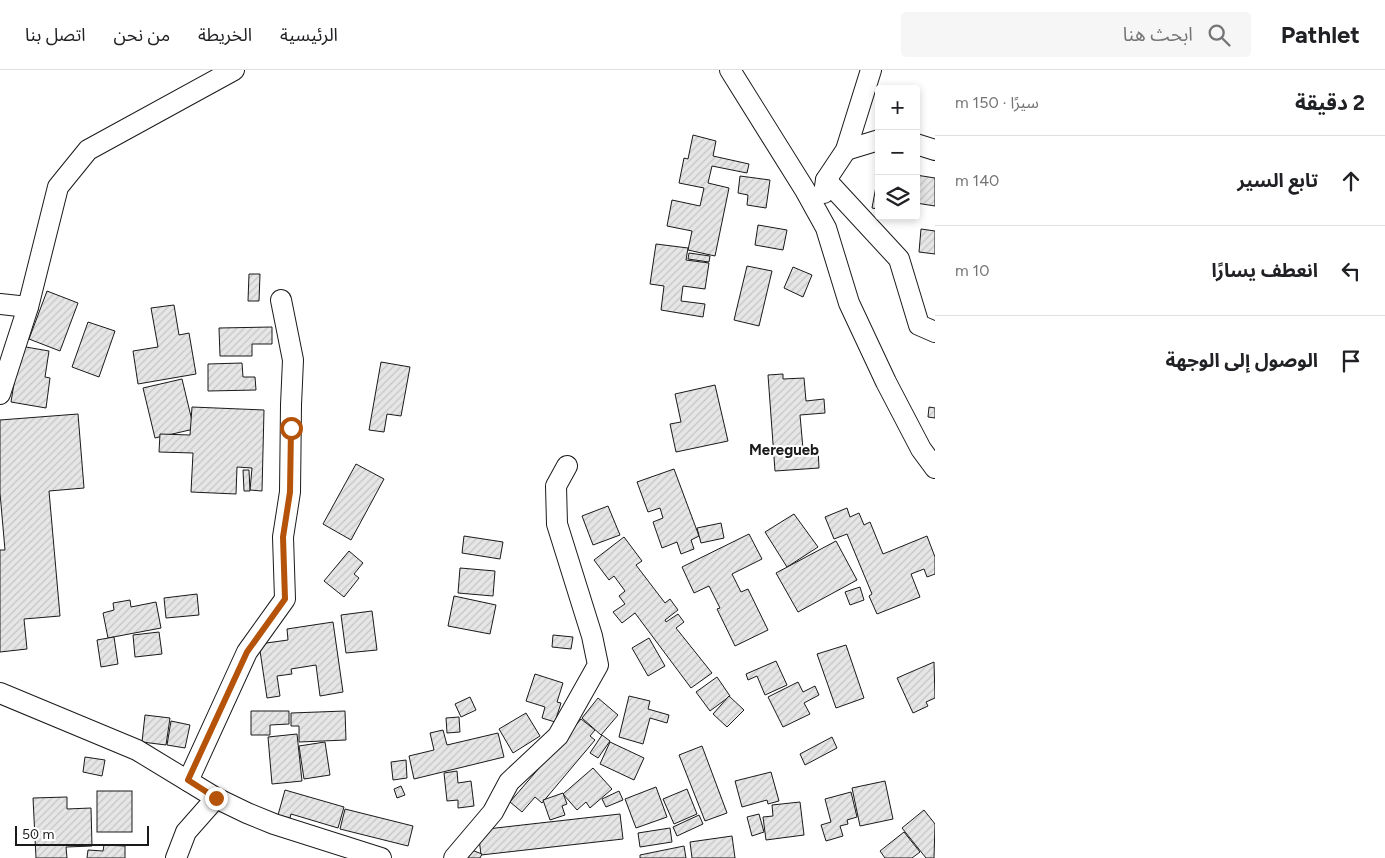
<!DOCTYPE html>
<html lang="ar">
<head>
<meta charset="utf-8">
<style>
	body { margin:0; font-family:Figtree,"Noto Sans Arabic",sans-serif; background:#f6f6f6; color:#202124; direction:rtl }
	.controls { position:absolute; right:15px; top:15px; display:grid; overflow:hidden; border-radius:5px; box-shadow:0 2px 8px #0003 }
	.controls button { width:45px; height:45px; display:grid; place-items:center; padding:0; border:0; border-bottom:1px solid #e0e0e0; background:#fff; color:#202124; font:25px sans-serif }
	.scale { position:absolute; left:15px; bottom:12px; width:134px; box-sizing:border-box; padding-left:5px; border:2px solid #1a1a1a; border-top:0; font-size:14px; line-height:18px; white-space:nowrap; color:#1a1a1a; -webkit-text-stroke:4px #fff; paint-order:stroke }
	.stop { position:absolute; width:15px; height:15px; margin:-11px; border:4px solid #b45309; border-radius:50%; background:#fff }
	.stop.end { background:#b45309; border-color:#fff; box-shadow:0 1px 5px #0008 }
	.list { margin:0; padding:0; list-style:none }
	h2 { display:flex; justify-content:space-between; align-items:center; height:65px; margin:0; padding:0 20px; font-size:21px }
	h2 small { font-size:16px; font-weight:400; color:#757577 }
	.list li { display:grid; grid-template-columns:32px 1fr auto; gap:15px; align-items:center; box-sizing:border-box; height:90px; padding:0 20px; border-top:1px solid #e0e0e0 }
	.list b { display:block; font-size:19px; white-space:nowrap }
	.list em { font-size:16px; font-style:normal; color:#757577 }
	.icon { flex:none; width:28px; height:28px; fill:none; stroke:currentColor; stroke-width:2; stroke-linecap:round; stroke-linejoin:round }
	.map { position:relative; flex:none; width:935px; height:788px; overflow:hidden; direction:ltr }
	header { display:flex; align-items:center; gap:30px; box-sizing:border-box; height:70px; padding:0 25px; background:#fff; border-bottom:1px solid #e0e0e0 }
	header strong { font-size:24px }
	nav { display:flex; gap:28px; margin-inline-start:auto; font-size:18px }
	.search { width:350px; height:45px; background:#f6f6f6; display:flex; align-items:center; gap:12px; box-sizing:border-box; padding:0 18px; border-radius:5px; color:#757577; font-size:19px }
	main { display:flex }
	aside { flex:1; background:#fff }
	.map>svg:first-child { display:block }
</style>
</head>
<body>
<header>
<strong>Pathlet</strong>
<div class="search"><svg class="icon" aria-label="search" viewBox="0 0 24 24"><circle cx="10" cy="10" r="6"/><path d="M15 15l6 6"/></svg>ابحث هنا</div>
<nav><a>الرئيسية</a><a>الخريطة</a><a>من نحن</a><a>اتصل بنا</a></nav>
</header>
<main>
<aside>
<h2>2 دقيقة<small>سيرًا · 150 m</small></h2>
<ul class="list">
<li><svg class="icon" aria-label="ahead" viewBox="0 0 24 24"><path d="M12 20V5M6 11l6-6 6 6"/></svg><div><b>تابع السير</b></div><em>140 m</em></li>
<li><svg class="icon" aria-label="left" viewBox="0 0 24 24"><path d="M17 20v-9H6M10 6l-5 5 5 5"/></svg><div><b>انعطف يسارًا</b></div><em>10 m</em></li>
<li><svg class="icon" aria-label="arrive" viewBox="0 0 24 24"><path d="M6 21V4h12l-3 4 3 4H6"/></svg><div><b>الوصول إلى الوجهة</b></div></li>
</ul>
</aside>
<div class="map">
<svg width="935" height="788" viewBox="0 0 935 788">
	<defs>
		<pattern id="building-hatch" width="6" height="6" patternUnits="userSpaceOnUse" patternTransform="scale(1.25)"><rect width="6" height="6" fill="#e6e6e6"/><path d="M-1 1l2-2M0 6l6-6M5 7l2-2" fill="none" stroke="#c5c5c5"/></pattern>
	</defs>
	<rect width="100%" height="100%" fill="#fff"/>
	<g fill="url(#building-hatch)" stroke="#1a1a1a">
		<path d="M 693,65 L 716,71 L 713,86 L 749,94 L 747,103 L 712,96 L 708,113 L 729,118 L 715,186 L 688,180 L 692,161 L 667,156 L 672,130 L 700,136 L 704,118 L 679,113 L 684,88 L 688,89 Z"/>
		<path d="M 879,100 L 879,129 L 877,139 L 872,138 Z"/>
		<path d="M 916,105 L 935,108 L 935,136 L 916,133 Z"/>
		<path d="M 740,106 L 770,110 L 766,138 L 747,135 L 748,125 L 738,123 Z"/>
		<path d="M 758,155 L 787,160 L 783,180 L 755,175 Z"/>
		<path d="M 921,159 L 935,161 L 935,184 L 919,182 Z"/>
		<path d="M 656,174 L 688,178 L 686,190 L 709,193 L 705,219 L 683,216 L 681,231 L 705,234 L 703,247 L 661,240 L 664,216 L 650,214 Z"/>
		<path d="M 689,183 L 710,186 L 709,192 L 688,189 Z"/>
		<path d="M 747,196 L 772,201 L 759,256 L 734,250 Z"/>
		<path d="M 793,197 L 812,205 L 803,227 L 784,218 Z"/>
		<path d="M 249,204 L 260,204 L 259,231 L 248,231 Z"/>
		<path d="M 47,221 L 78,233 L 60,281 L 29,269 Z"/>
		<path d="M 174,235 L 179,265 L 189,263 L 196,304 L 138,314 L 133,281 L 158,277 L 151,238 Z"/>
		<path d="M 88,252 L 115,261 L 99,307 L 72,297 Z"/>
		<path d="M 272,257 L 272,274 L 252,274 L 252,286 L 220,286 L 219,258 Z"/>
		<path d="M 20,276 L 49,281 L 45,307 L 50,308 L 46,338 L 11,332 Z"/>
		<path d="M 381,292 L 410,297 L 401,346 L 387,344 L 384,362 L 369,360 Z"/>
		<path d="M 242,293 L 243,307 L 255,307 L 256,320 L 208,321 L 208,294 Z"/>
		<path d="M 783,304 L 783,309 L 804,308 L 806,331 L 824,329 L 825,343 L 800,345 L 803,379 L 818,378 L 819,398 L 775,401 L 768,305 Z"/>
		<path d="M 182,309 L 194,359 L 155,368 L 143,318 Z"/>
		<path d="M 715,315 L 728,371 L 676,382 L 670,354 L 681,352 L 675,324 Z"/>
		<path d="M 192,337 L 264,340 L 262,421 L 250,420 L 252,398 L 237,397 L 236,424 L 191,422 L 193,383 L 159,382 L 160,364 L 190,365 Z"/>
		<path d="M 929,337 L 935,338 L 935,348 L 928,347 Z"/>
		<path d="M 78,344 L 84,418 L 49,421 L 60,546 L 24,549 L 27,579 L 0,582 L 0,480 L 5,480 L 0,423 L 0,350 Z"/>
		<path d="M 356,394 L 384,409 L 351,470 L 323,454 Z"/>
		<path d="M 674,399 L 699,466 L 691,470 L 694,479 L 681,484 L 677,472 L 662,478 L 653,452 L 663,448 L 660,438 L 648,442 L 637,412 Z"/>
		<path d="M 243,400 L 249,400 L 250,421 L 244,421 Z"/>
		<path d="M 608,436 L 620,465 L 593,475 L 582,446 Z"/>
		<path d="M 847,438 L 850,447 L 859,443 L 864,455 L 870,452 L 883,484 L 927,466 L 935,487 L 935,504 L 927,507 L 924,499 L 911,504 L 920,527 L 877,544 L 869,526 L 872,524 L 847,464 L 834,469 L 825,447 Z"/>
		<path d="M 794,444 L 818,477 L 787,497 L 765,462 Z"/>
		<path d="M 721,453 L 724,468 L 701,473 L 697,458 Z"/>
		<path d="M 749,464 L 762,489 L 732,504 L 741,522 L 748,519 L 768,560 L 735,576 L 717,539 L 720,538 L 709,516 L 694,523 L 682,497 Z"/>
		<path d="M 464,466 L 503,472 L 500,489 L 462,483 Z"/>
		<path d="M 624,467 L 642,491 L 636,495 L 665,533 L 670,529 L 678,540 L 665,550 L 666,552 L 678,544 L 684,552 L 676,558 L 712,603 L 691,618 L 635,543 L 622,553 L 613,542 L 625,534 L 619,526 L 625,521 L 614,506 L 609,510 L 594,490 Z"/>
		<path d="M 836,471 L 857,510 L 798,542 L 776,503 Z"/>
		<path d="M 349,481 L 363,493 L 354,504 L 359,508 L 344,527 L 324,511 Z"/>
		<path d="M 460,498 L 495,501 L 493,526 L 458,523 Z"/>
		<path d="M 860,517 L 864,530 L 850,535 L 845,522 Z"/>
		<path d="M 197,524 L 199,545 L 166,548 L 164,528 Z"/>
		<path d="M 454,526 L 496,535 L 490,564 L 448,556 Z"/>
		<path d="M 130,530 L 131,537 L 156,532 L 161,558 L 108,568 L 103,543 L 114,540 L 113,533 Z"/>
		<path d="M 372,541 L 377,580 L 346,583 L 341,545 Z"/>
		<path d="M 333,552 L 343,622 L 320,626 L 316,595 L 291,599 L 292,604 L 277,606 L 280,626 L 267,628 L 259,574 L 288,570 L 287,559 Z"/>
		<path d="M 159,562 L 162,584 L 135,587 L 133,565 Z"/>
		<path d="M 553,565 L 573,567 L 571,579 L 552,577 Z"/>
		<path d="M 114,567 L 118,594 L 101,597 L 97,570 Z"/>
		<path d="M 649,568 L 665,596 L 648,606 L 632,578 Z"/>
		<path d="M 846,575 L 864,628 L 836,638 L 817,584 Z"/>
		<path d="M 776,591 L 787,615 L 765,625 L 757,606 L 748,610 L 746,604 Z"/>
		<path d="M 934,592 L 935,628 L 926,632 L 928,636 L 913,643 L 897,608 Z"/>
		<path d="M 535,604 L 563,613 L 557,632 L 561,633 L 555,652 L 542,648 L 545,637 L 526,631 Z"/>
		<path d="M 717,607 L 730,626 L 710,641 L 696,622 Z"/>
		<path d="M 798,612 L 803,622 L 815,616 L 819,625 L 804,633 L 810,644 L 783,657 L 768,627 Z"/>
		<path d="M 629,626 L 650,631 L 648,639 L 669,645 L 667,653 L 650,648 L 643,674 L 619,667 Z"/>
		<path d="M 729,626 L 744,640 L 727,657 L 713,644 Z"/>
		<path d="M 470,627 L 476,640 L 461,647 L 455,634 Z"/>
		<path d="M 598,628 L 618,645 L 601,665 L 582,648 Z"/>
		<path d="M 251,641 L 289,641 L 289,654 L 270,655 L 270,665 L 251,665 Z"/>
		<path d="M 345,641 L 346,670 L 299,672 L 299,656 L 291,656 L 291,643 Z"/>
		<path d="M 526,643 L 540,666 L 513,683 L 499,659 Z"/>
		<path d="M 145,645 L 170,648 L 166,675 L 142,672 Z"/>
		<path d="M 459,647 L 460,662 L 447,663 L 446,648 Z"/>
		<path d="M 581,649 L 595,660 L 590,666 L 595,670 L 542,733 L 535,727 L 522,742 L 510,732 Z"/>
		<path d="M 171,651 L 190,655 L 185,678 L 167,675 Z"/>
		<path d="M 443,660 L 447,675 L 498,663 L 504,687 L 414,709 L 409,686 L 434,680 L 430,663 Z"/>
		<path d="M 297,664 L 302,711 L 272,714 L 268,667 Z"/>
		<path d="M 602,665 L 610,671 L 598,688 L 590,683 Z"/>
		<path d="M 832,667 L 837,678 L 805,695 L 800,684 Z"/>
		<path d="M 325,672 L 330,705 L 304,709 L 299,676 Z"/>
		<path d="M 610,672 L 644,688 L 634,710 L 600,694 Z"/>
		<path d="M 702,676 L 727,743 L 705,751 L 679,685 Z"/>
		<path d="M 85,687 L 105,690 L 102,706 L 83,702 Z"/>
		<path d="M 406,690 L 407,708 L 393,710 L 391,692 Z"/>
		<path d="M 593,698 L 612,719 L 590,738 L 586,732 L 577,740 L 563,724 Z"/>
		<path d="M 457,701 L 458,713 L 471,711 L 474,736 L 458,738 L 458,730 L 447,731 L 444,703 Z"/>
		<path d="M 771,702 L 779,731 L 768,734 L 767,730 L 742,737 L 735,711 Z"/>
		<path d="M 885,711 L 893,749 L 860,756 L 852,718 Z"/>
		<path d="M 401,716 L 405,725 L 397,728 L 394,719 Z"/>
		<path d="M 656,717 L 667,747 L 636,758 L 625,729 Z"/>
		<path d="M 687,719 L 697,744 L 674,754 L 663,729 Z"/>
		<path d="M 285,720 L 344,737 L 338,758 L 291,744 L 290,748 L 278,745 Z"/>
		<rect x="97" y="721" width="35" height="41"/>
		<path d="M 619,721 L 623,730 L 606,737 L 602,729 Z"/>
		<path d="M 851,722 L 857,747 L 847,750 L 848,754 L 840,756 L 843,766 L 826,771 L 821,755 L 831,752 L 825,729 Z"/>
		<path d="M 563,723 L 567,734 L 562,736 L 565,745 L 550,750 L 543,730 Z"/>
		<path d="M 67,727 L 67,739 L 91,738 L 92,776 L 66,777 L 67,788 L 36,788 L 33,728 Z"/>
		<path d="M 800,732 L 804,765 L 766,770 L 763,747 L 773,746 L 772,735 Z"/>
		<path d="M 345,739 L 413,756 L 408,776 L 340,759 Z"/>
		<path d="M 924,740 L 935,754 L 934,788 L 926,788 L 902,758 Z"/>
		<path d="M 620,744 L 623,769 L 481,785 L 478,760 Z"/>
		<path d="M 759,744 L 764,762 L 752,766 L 747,747 Z"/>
		<path d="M 699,745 L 703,754 L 677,766 L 673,757 Z"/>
		<path d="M 670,758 L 672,772 L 640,777 L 638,763 Z"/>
		<path d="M 904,762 L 920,782 L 912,788 L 885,788 L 880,781 Z"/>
		<path d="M 732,766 L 735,788 L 692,788 L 690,772 Z"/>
		<path d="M 104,775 L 125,776 L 125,788 L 87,788 L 88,780 L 103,781 Z"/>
		<path d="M 684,776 L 686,788 L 640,788 L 640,785 Z"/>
		<path d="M 464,777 L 482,784 L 480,788 L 460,788 Z"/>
	</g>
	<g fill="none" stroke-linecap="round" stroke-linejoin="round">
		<defs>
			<g id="minor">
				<path d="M 730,0 L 805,120 L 826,158 L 849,233 L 886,312 L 921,379 L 935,398"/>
				<path d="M 916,74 L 935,80"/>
				<path d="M 846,80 L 879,70"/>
				<path d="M 826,110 L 899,189 L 919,255 L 935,262"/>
				<path d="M 824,123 L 826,110 L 846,80 L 871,0"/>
				<path d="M 0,234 L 28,237"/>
				<path d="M 0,324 L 28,237 L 58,117 L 88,80 L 234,0"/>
				<path d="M 0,623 L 137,680 L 216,728 L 247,743 L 274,754 L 381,788"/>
				<path d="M 188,711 L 247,582 L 285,529 L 283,467 L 290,422 L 291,335 L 293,290 L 281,230"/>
				<path d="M 176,788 L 186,762 L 216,728"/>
				<path d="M 454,788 L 493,742 L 509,712 L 558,666 L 598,595 L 592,566 L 557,454 L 556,416 L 567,396"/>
			</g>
		</defs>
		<use href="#minor" stroke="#1a1a1a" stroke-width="22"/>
		<use href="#minor" stroke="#fff" stroke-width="20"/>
	</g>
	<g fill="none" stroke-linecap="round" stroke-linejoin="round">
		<path stroke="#b45309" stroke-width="6" d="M 216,728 L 188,710 L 247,582 L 285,529 L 283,467 L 290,422 L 291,358"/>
	</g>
	<g text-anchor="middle" stroke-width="4" stroke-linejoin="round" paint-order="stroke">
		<g font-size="15" font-weight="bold" fill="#1a1a1a" stroke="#fff">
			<text x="784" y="385">Meregueb</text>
		</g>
	</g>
</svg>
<div class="controls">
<button>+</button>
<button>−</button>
<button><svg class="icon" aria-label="layers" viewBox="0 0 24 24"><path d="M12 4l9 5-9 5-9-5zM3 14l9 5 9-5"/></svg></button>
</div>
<div class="scale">50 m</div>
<div class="stop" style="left:291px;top:358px"></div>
<div class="stop end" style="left:216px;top:728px"></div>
</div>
</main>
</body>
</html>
